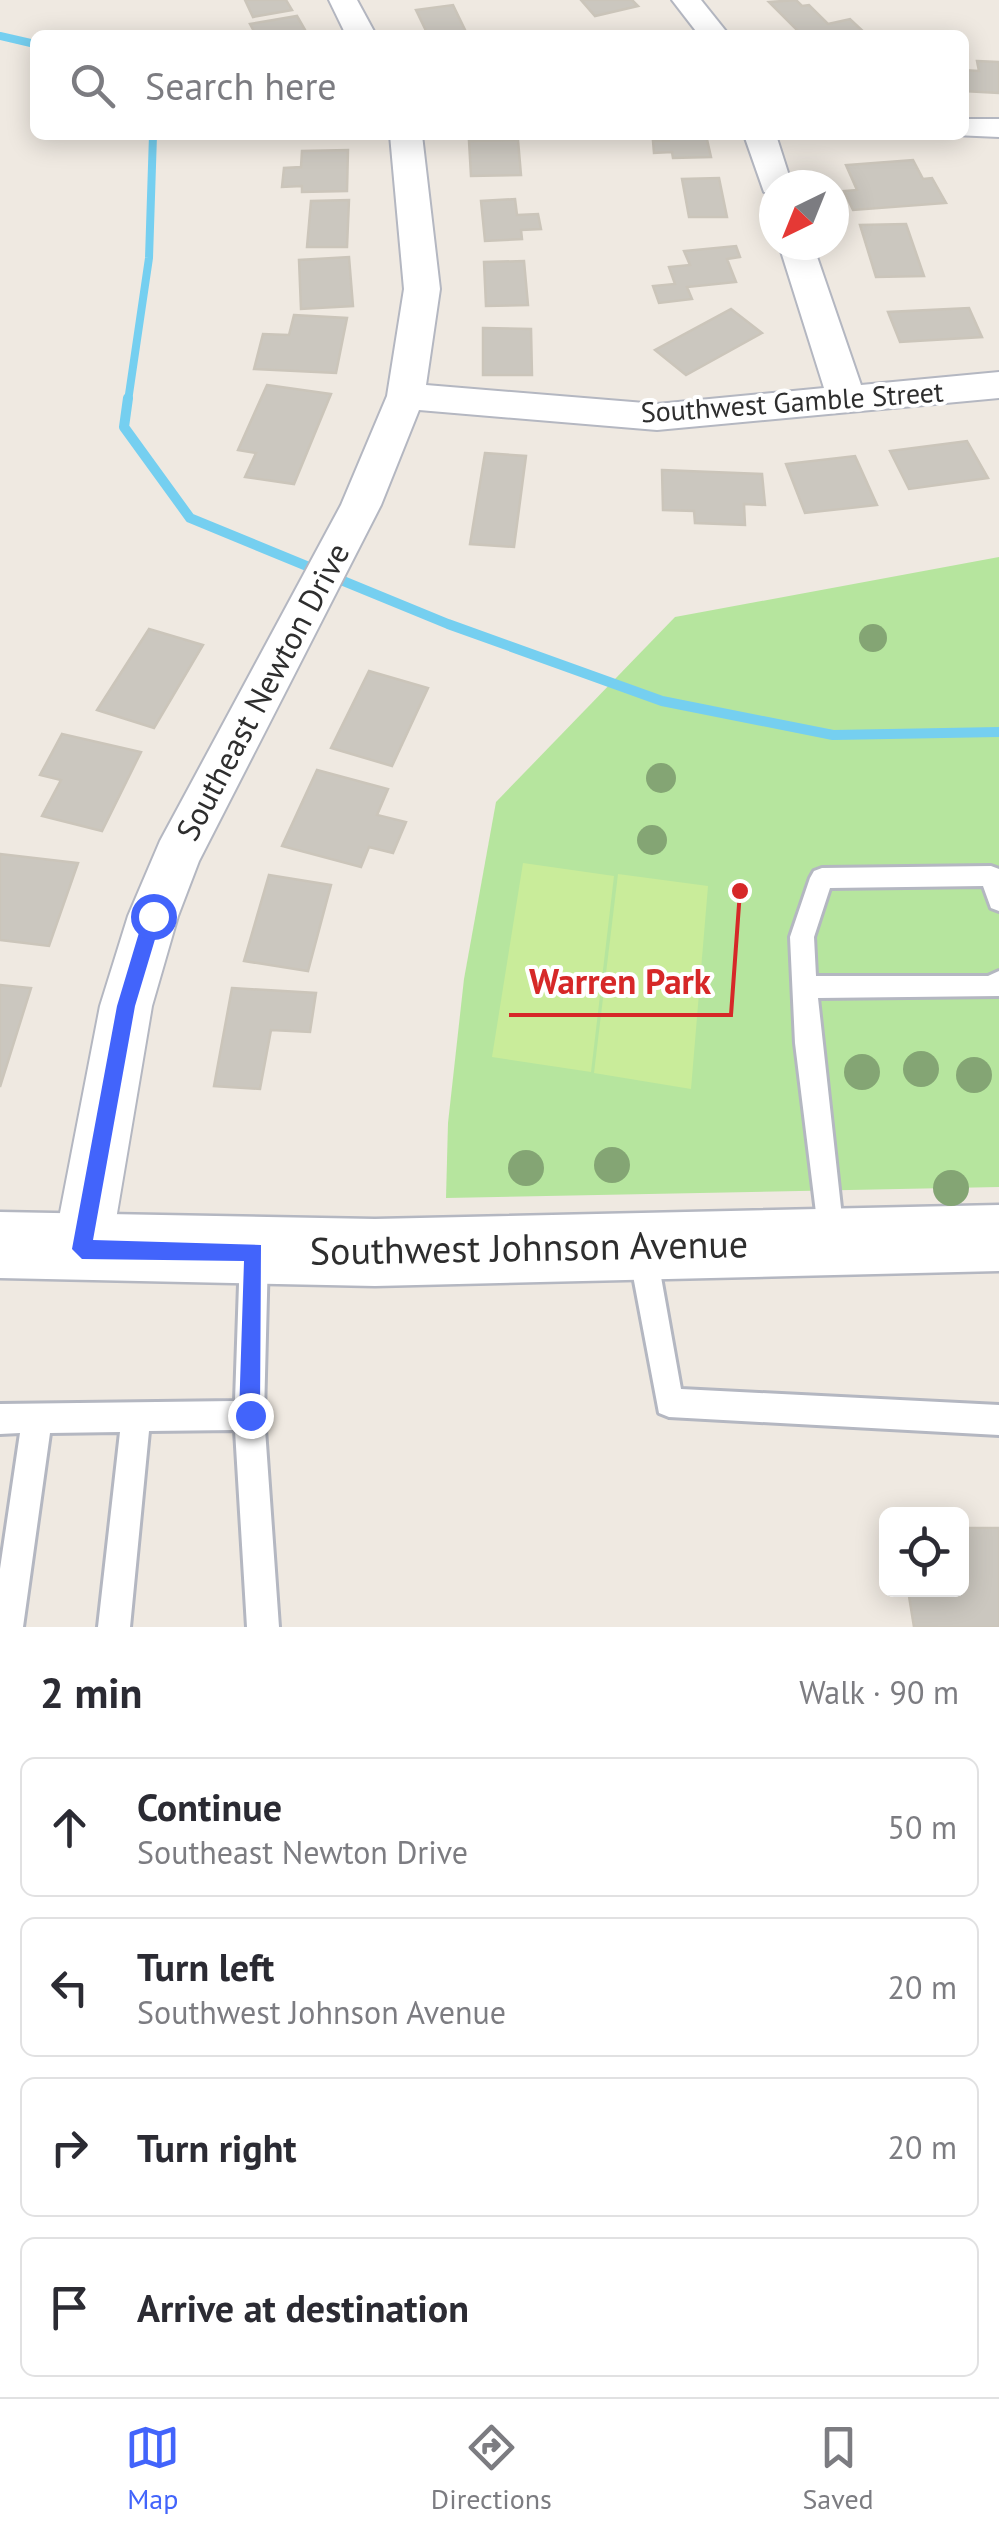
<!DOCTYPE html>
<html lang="en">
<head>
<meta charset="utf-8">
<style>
	body { margin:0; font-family:"PT Sans",sans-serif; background:#f7f7f7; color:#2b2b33 }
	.controls { position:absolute; right:30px; bottom:30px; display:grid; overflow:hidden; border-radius:15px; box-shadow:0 5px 25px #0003 }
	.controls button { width:90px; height:90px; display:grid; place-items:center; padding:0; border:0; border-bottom:2px solid #e1e1e2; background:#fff; color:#2b2b33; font:50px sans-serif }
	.compass { position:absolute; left:759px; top:170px; width:90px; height:90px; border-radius:50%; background:#fff; box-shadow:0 5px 25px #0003; rotate:223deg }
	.stop { position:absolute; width:30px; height:30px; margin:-22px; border:8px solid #4264fb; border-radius:50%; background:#fff }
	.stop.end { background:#4264fb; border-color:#fff; box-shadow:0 2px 10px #0008 }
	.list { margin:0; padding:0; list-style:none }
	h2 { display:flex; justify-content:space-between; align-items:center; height:130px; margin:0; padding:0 40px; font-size:42px }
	h2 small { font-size:32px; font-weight:400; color:#7c7c81 }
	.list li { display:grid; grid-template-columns:65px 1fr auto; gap:30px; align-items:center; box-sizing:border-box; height:140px; margin:0 20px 20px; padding:0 20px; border:2px solid #e1e1e2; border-radius:15px }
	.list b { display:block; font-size:38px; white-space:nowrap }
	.list p { margin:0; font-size:32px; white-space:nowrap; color:#7c7c81 }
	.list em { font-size:32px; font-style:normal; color:#7c7c81 }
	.icon { flex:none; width:55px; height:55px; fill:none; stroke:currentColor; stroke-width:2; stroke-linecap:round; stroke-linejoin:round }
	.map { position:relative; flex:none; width:999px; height:1627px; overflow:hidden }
	.search { position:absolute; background:#fff; box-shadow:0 5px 25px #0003; left:30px; right:30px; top:30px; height:110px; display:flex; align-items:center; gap:25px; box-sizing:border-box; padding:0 35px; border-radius:15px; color:#7c7c81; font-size:38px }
	.sheet { height:770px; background:#fff }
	nav { display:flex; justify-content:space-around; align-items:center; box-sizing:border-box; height:140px; border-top:2px solid #e1e1e2; background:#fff; font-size:28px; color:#7c7c81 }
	nav a { display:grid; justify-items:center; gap:5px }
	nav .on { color:#4264fb }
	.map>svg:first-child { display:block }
</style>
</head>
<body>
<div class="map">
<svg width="999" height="1627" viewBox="0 0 999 1627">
	<rect width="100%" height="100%" fill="#efe9e1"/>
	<path fill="#b6e59e" d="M 999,557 L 999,1187 L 446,1198 L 448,1123 L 464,979 L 496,802 L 675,617 Z"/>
	<g fill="#c9ec9a">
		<path d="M 523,863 L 614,876 L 591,1072 L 492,1057 Z"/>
		<path d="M 618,874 L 708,886 L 691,1089 L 594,1073 Z"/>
	</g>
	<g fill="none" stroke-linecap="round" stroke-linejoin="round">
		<g stroke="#75cff0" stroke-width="8">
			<path d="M 0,36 L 35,44"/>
			<path d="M 128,401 L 149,258 L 153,135"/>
		</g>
		<path stroke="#75cff0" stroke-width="10" d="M 128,398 L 124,427 L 190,518 L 448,624 L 662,701 L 833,735 L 999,732"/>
	</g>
	<g fill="#cbc7bf" stroke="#cbc5ba" stroke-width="2.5">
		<path d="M 245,0 L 286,0 L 292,10 L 253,17 Z"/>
		<path d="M 581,0 L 632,0 L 638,6 L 595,16 Z"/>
		<path d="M 796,0 L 802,6 L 809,5 L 828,24 L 850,19 L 867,35 L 802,35 L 769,2 Z"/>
		<path d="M 453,5 L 466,32 L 428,35 L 416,10 Z"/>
		<path d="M 297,16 L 308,35 L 256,35 L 250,24 Z"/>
		<path d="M 977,61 L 999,62 L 999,93 L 964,91 L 964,70 L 979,71 Z"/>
		<path d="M 668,135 L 706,135 L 711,157 L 673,158 L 672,152 L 654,153 L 653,141 L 669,141 Z"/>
		<path d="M 518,140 L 521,175 L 471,176 L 469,141 Z"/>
		<path d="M 348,150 L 347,191 L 302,192 L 302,186 L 282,187 L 284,168 L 301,167 L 302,151 Z"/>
		<path d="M 913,160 L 923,179 L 932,178 L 946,203 L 853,210 L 844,191 L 857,190 L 846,165 Z"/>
		<path d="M 719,178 L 727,217 L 689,217 L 682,179 Z"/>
		<path d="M 515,199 L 517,215 L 538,214 L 541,229 L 521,230 L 522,239 L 485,241 L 481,201 Z"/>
		<path d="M 349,200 L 347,247 L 307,247 L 311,201 Z"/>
		<path d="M 906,224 L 924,276 L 876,277 L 860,225 Z"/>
		<path d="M 736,246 L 740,257 L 727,259 L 736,282 L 687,287 L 692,299 L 659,303 L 653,286 L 675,284 L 669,267 L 690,265 L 684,251 Z"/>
		<path d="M 349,257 L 353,306 L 301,309 L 299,260 Z"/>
		<path d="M 524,261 L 528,305 L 486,306 L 484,262 Z"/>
		<path d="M 969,308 L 982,337 L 900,342 L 888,312 Z"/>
		<path d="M 731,309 L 762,333 L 686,375 L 655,350 Z"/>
		<path d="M 294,315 L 347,318 L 336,373 L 254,369 L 263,334 L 289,335 Z"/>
		<path d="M 483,328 L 531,329 L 532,375 L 483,375 Z"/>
		<path d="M 267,385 L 331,394 L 294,484 L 245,477 L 256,453 L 238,450 Z"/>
		<path d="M 967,441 L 988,478 L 909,489 L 890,451 Z"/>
		<path d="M 485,453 L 526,456 L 514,547 L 470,544 Z"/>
		<path d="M 855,456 L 877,505 L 805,513 L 786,464 Z"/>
		<path d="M 662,470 L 762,474 L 765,505 L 744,504 L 745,525 L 695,523 L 694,511 L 663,510 Z"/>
		<path d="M 149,629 L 203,645 L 154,728 L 97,710 Z"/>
		<path d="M 369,671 L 428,688 L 392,766 L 331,748 Z"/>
		<path d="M 62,734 L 141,752 L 102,831 L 42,816 L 61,780 L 40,775 Z"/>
		<path d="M 317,770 L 388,789 L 377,815 L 406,822 L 393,853 L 369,847 L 361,867 L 282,846 Z"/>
		<path d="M 0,854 L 78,863 L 49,946 L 0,940 Z"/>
		<path d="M 269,875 L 331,885 L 308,971 L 244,961 Z"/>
		<path d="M 0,985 L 31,988 L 0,1087 Z"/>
		<path d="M 232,988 L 316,993 L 310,1032 L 271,1030 L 260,1089 L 214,1086 Z"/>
		<path d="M 962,1528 L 999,1528 L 999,1627 L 914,1627 L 908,1590 L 962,1590 Z"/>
	</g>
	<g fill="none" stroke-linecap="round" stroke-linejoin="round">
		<defs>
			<g id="service">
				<path d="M 991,866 L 999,869 L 999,911 L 991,908 L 983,886 L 830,888 L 814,937 L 816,976 L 988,976 L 999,971 L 999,996 L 818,998 L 844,1235 L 840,1245 L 830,1249 L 820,1245 L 795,1043 L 790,937 L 810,878 L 814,871 L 822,868 Z"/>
				<path d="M 642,1235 L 652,1239 L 656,1249 L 681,1389 L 999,1405 L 999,1435 L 669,1417 L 659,1413 L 628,1249 L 632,1239 Z"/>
				<path d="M 254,1241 L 264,1245 L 268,1255 L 264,1415 L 279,1627 L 247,1627 L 235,1430 L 149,1431 L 130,1627 L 98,1627 L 120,1432 L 50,1433 L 23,1627 L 0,1627 L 0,1569 L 20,1433 L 0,1434 L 0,1404 L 235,1401 L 240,1255 L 244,1245 Z"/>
			</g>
			<g id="minor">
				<path d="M 329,0 L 357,0 L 376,35 L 346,35 Z"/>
				<path d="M 672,0 L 701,0 L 729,35 L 699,35 Z"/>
				<path d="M 964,119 L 999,119 L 999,137 L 954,135 L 964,135 Z"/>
				<path d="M 390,135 L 422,135 L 440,289 L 426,385 L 657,404 L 824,388 L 779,245 L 813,245 L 861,385 L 999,372 L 999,398 L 657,430 L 419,410 L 381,505 L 199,861 L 178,916 L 152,1006 L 111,1249 L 102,1269 L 82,1278 L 62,1269 L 53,1249 L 100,1006 L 128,916 L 160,841 L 341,505 L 387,396 L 404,289 Z"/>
				<path d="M 744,135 L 776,135 L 792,185 L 774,185 L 774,194 L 764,192 Z"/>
			</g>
			<path id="tertiary" d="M 999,1205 L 999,1271 L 375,1286 L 0,1278 L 0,1212 L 375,1219 Z"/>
		</defs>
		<use href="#service" stroke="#b4b7c1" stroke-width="6"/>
		<use href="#minor" stroke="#b4b7c1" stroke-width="4"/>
		<use href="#tertiary" stroke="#b4b7c1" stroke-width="5"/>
		<use href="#service" fill="#fff" fill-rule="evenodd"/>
		<use href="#minor" fill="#fff" fill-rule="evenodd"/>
		<use href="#tertiary" fill="#fff" fill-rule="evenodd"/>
	</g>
	<g fill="#84a574">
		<circle cx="873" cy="638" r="14"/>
		<circle cx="661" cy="778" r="15"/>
		<circle cx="652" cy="840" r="15"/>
		<circle cx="921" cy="1069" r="18"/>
		<circle cx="862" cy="1072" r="18"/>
		<circle cx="974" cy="1075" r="18"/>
		<circle cx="612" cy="1165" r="18"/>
		<circle cx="526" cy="1168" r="18"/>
		<circle cx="951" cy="1188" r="18"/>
	</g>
	<path fill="#4264fb" d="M 153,908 L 162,916 L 135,1006 L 93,1240 L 261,1245 L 260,1415 L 257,1422 L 250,1425 L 242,1422 L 239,1415 L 244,1261 L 82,1259 L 72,1249 L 117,1006 L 144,916 Z"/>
	<g text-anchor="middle" stroke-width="8" stroke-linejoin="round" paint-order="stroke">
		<g font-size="28" fill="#2e2e2e" stroke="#fff">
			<text transform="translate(792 402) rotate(-4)" y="10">Southwest Gamble Street</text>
		</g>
		<g font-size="32" fill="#2e2e2e" stroke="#fff">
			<text transform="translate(263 692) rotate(-62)" y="11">Southeast Newton Drive</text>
		</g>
		<g font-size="38" fill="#2e2e2e" stroke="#fff">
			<text transform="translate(529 1248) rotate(-1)" y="13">Southwest Johnson Avenue</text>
		</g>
	</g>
	<path fill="none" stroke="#d62828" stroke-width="4" d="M740 891L731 1015H509"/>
	<circle fill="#d62828" stroke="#fff" stroke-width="4" cx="740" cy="891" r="10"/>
	<g font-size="35" text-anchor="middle" font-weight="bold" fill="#d62828" stroke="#fff" stroke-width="8" stroke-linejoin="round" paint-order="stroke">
		<text x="620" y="994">Warren Park</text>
	</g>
</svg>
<div class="controls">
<button><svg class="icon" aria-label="locate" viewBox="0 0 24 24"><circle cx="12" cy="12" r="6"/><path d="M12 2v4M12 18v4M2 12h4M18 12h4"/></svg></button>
</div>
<svg class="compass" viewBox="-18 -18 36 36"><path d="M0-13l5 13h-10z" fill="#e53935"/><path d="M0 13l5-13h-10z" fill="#7c7c81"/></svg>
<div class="stop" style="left:153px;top:916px"></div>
<div class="stop end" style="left:250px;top:1415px"></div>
<div class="search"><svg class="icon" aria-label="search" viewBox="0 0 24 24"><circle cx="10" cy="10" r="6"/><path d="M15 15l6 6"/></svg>Search here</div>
</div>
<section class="sheet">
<h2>2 min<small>Walk · 90 m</small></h2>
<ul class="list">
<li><svg class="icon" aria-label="ahead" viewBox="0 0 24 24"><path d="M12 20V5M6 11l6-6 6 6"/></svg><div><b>Continue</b><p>Southeast Newton Drive</p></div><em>50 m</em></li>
<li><svg class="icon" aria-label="left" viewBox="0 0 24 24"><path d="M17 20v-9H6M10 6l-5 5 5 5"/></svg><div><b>Turn left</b><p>Southwest Johnson Avenue</p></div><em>20 m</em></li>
<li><svg class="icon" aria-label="right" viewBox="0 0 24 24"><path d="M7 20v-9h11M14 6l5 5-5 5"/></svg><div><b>Turn right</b></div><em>20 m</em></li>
<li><svg class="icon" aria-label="arrive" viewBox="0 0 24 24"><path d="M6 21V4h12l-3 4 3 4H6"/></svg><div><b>Arrive at destination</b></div></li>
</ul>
</section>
<nav>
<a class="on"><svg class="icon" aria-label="map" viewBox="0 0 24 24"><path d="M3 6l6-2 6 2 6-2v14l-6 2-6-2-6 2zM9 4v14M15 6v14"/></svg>Map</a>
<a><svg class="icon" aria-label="directions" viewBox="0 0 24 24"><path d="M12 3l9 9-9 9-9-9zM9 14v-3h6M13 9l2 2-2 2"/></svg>Directions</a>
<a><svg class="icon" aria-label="saved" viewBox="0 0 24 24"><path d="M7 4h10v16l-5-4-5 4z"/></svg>Saved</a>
</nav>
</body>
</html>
